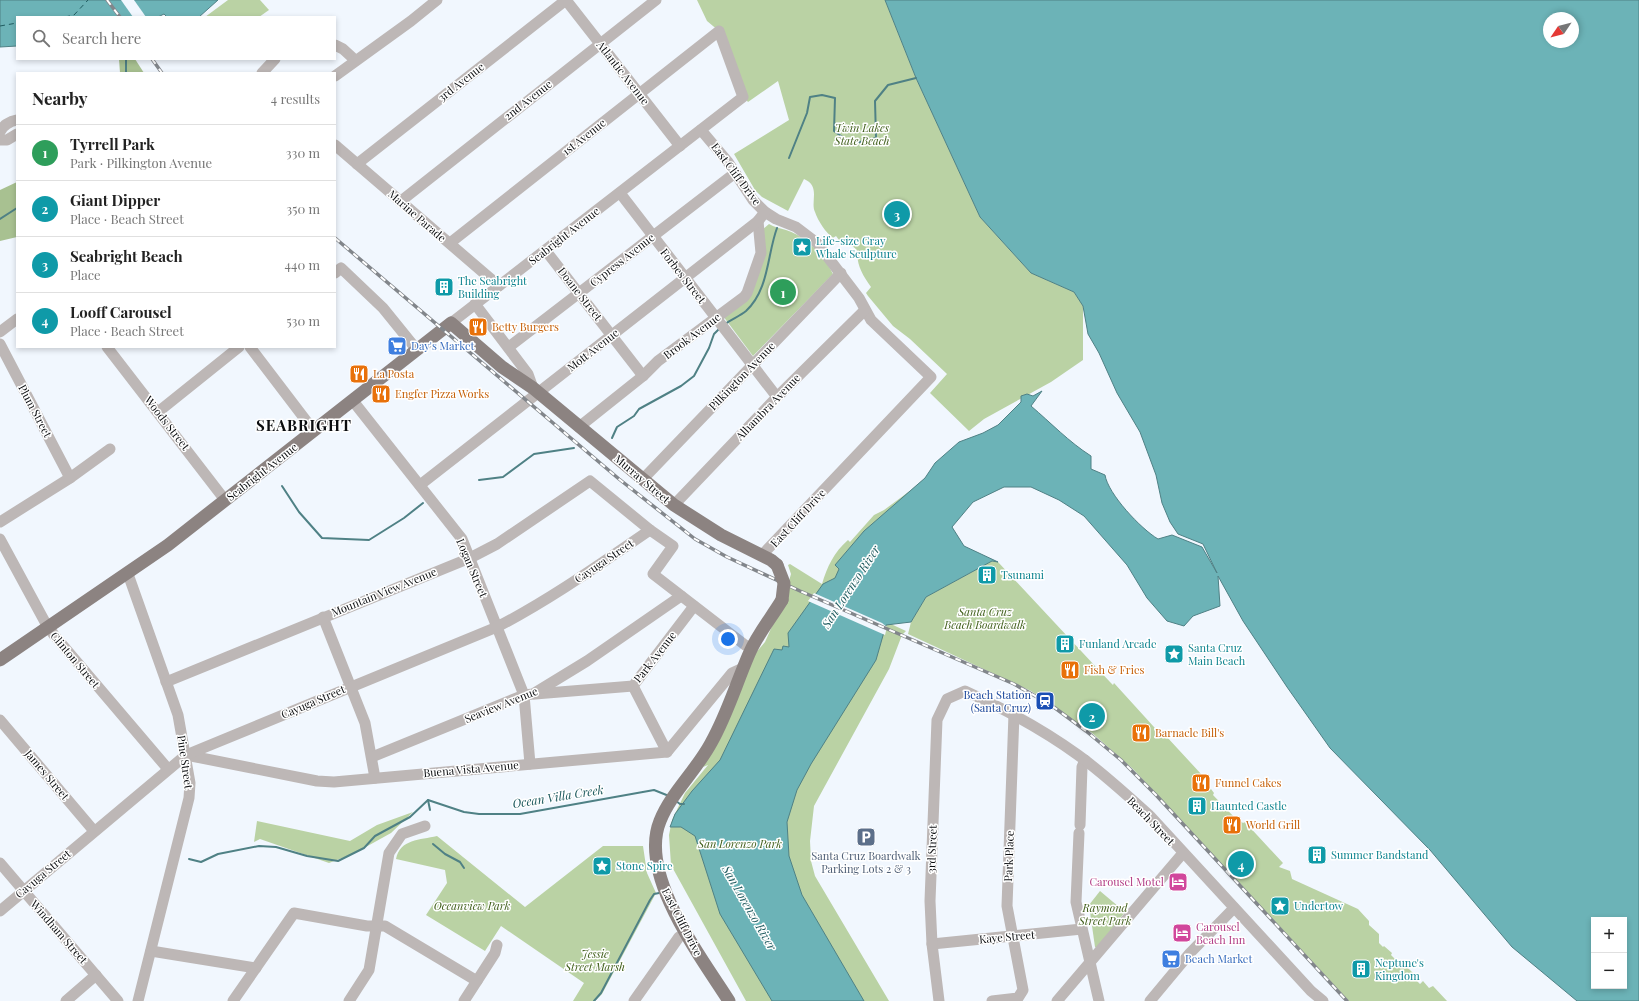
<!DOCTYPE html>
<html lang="en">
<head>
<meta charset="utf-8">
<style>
	body { margin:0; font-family:"Playfair Display",serif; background:#f2f2f2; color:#222 }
	.controls { position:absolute; right:12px; bottom:12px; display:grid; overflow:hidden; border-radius:0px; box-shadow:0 2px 6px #0003 }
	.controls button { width:36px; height:36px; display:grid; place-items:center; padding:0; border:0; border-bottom:1px solid #e0e0e0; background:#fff; color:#222; font:20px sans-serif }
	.compass { position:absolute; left:1543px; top:12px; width:36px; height:36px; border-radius:50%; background:#fff; box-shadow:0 2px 6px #0003; rotate:235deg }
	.you { position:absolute; left:728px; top:639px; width:14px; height:14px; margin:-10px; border:3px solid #fff; border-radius:50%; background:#1a73e8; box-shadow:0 0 0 6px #1a73e833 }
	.badge { display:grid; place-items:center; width:26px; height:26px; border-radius:50%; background:#6c2fa4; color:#fff; font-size:13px; font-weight:700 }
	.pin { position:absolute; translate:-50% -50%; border:2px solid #fff; box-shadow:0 1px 4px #0006 }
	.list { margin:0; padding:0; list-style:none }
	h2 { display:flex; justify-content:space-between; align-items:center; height:52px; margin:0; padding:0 16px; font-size:17px }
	h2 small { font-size:13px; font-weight:400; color:#767676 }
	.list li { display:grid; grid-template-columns:26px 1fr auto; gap:12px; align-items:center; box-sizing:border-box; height:56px; padding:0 16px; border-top:1px solid #e0e0e0 }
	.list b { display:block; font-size:15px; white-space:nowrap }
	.list p { margin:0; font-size:13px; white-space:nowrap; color:#767676 }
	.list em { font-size:13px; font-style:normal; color:#767676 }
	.icon { flex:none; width:22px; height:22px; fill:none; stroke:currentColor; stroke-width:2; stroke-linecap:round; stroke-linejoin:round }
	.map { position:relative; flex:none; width:1639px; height:1001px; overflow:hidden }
	.search { position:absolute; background:#fff; box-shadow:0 2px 6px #0003; left:16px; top:16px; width:320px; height:44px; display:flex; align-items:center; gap:10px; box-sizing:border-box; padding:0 14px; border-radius:0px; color:#767676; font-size:15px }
	.panel { position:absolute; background:#fff; box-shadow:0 2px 6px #0003; left:16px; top:72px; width:320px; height:276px; border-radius:0px }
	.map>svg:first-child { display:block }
</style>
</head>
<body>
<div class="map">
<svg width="1639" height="1001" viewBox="0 0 1639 1001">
	<rect width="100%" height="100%" fill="#f1f7fe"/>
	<g fill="#bad2a4">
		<path d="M 228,0 L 260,0 L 269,10 L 259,17 L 205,17 Z"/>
		<path d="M 697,0 L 885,0 L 916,78 L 980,217 L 1031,273 L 1074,292 L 1083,306 L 1083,360 L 1051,382 L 984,419 L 969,431 L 930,393 L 947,374 L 910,339 L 893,326 L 868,296 L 866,293 L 871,287 C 862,274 857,266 857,250 L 850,244 L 842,244 L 836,236 L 833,238 C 826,233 818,221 815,212 C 810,202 821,186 804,179 L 788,211 L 762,197 L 755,190 L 734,154 L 789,120 L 778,81 L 748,102 L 743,96 L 719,31 L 707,21 Z"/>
		<path d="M 769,224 C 774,227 780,228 786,230 C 808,237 823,255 833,274 L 753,356 L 723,316 L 749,295 L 762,230 Z"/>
		<path d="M 975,436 L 979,442 L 864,600 L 893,625 L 906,631 L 902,635 L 889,669 L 814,806 L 810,841 L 811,861 L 815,876 L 889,1001 L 746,1001 L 671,865 L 669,835 L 672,820 L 685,793 L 708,765 L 703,767 L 753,656 L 765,642 L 783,602 L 791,574 L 788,565 L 790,564 L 822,584 C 827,567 834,552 848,540 L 850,542 L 874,515 L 884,510 L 911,490 Z"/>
		<path d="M 992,561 L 998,562 L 1110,682 L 1113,685 L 1114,683 L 1164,738 L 1166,736 L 1202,775 L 1200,777 L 1206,783 L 1204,785 L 1209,791 L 1211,789 L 1214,793 L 1213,795 L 1235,818 L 1237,818 L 1243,823 L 1245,822 L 1283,863 L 1279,867 L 1290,871 L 1292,879 L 1358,909 L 1369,921 L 1369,925 L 1379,934 L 1379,943 L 1383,947 L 1384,946 L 1392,953 L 1391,955 L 1396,960 L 1400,960 L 1413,973 L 1413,977 L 1420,984 L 1423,981 L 1429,988 L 1433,986 L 1447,1001 L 1349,1001 L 1133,769 L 1092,733 L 1031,691 L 908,634 L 911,622 L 926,597 Z"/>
		<path d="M 413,812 L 391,833 L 355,853 L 329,863 L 260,839 L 254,842 L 257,821 L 350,841 L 377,825 Z"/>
		<path d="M 437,836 L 525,907 L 603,846 L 643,846 L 647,873 L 656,893 L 602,994 L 595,1001 L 573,1001 L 584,983 L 501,926 L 485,951 L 426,915 L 447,883 L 445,870 L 396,859 C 400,839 420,840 437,836 Z"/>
		<path d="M 1100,891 L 1125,912 L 1097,948 L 1095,947 L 1089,905 Z"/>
	</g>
	<g fill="#a8c191">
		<path d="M 119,59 L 135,59 L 144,73 L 120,73 Z"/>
		<path d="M 17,182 L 17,237 L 0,241 L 0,190 Z"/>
	</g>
	<g fill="#6cb3b7" stroke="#4f8185" fill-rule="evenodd">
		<path d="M 0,0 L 218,0 L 199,17 L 167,17 L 164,14 L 158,17 L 17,17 L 17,46 L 0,47 Z"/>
		<path d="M 885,0 L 1639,0 L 1639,1001 L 1577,1001 L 1512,947 L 1430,850 L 1330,748 L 1287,687 L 1243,621 L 1218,576 L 1220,606 L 1193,616 L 1184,626 L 1167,621 L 1147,598 L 1127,565 L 1084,516 L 1059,500 L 1031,487 L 1004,487 L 973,502 L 952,527 L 964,546 L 998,562 L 992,561 L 926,597 L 911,622 L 886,625 L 876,660 L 811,764 L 797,790 L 787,822 L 789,856 L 802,895 L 864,1001 L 772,1001 L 720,914 L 695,836 L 681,827 L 670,827 L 675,814 L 692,791 L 720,760 L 774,649 L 782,650 L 783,646 L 789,647 L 788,633 L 823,584 L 835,578 L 839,569 L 835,565 L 864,531 L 925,478 L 935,463 L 959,442 L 983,433 L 998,425 L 1021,402 L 1021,396 L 1027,394 L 1033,396 L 1042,391 L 1031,406 C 1051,423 1069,442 1091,456 L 1091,469 L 1105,475 C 1108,494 1141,529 1158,539 L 1172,535 L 1202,547 L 1217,573 L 1203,544 L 1178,534 L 1170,522 L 1162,503 L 1156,475 L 1140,432 L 1117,393 L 1099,353 L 1088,334 L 1083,306 L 1074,292 L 1031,273 L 980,217 L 916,78 ZM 1549,18 L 1573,18 L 1573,42 L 1549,42 ZM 1594,920 L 1624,920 L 1624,986 L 1594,986 Z"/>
	</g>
	<g fill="#f1f7fe">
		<path d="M 121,0 L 134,0 L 146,17 L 133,17 Z"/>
		<path d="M 814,593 L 882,623 L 887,627 L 885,635 L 808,601 Z"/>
	</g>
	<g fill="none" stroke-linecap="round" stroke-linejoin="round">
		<g stroke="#4f8185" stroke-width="2">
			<path d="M 126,73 L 126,59"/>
			<path d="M 789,158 L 807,113 L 810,97 L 822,95 L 835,98 L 834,131 L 852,144 L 876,138 L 875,101 L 888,85 L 916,78"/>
			<path d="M 0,219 L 17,208"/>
			<path d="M 725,324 C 732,319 740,316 746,311 C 769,290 767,255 777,228"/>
			<path d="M 612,438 L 617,427 L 634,416 L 639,409 L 681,386 L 694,376 L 709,348 L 714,334 L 720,328"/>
			<path d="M 479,480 L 503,477 L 534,454 L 574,448"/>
			<path d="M 282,486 L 299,512 L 322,538 L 369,540 L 404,518 L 423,503"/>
			<path d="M 428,800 L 430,810"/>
			<path d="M 676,801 L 680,804 L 684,804"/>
			<path d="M 433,844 L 445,854 L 460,862 L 464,868"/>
			<path d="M 189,859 L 201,862 L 218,854 L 259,846 L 276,847 L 307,856 L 338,861 L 364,848 L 375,836 L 410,817 L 428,800 L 464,812 L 479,814 L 520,814 L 654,790 L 669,796"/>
			<path d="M 594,1001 L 601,993 L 650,900 L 654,894 L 659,893"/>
		</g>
		<g stroke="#205c60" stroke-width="1" stroke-dasharray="5 4" stroke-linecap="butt">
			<path d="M 65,17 L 74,15 L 88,0"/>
			<path d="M 0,26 L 17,23"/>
		</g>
		<g stroke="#bdb7b6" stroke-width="11">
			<path d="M 566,0 L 680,146"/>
			<path d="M 335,45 L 343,49 L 355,60"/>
			<path d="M 262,73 L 275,59"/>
			<path d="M 335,76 L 411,21 L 437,0"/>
			<path d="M 701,130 L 728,162 L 753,200 L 765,212 L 776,219 L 796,227 L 817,243 L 859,298 L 871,320 L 931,377 L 762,555"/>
			<path d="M 0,132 C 2,126 10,121 17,120"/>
			<path d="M 0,140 L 7,140 L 17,134"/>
			<path d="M 335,145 L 499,286"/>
			<path d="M 357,164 L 566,0"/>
			<path d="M 620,193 L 777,397"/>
			<path d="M 401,201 L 656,0"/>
			<path d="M 450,243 L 719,31 L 743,97 L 451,323"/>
			<path d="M 546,251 L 643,376"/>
			<path d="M 335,273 L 341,268 L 383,308 L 417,350"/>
			<path d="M 475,304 L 528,374 L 533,388"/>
			<path d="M 0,332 L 17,319"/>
			<path d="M 0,344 L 70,478"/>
			<path d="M 107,347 L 225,500"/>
			<path d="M 250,347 L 314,431"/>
			<path d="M 509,347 L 735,173"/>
			<path d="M 353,401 L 462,539 L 524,695 L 530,764"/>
			<path d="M 158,412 L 239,347"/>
			<path d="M 579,427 L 643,376 L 658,361 L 744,297 L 747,293 L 761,253 L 758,221"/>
			<path d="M 643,479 L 841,273"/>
			<path d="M 420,485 L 758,221 L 765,212"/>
			<path d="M 674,505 L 777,397 L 865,310"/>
			<path d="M 0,522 L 70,478 L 110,449"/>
			<path d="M 0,539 L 45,622 L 54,635 L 168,769"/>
			<path d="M 128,574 L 178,715 L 190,783 L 189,798 L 138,1001"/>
			<path d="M 323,617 L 365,723 L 375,778"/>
			<path d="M 166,682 L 470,558 L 497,544 L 590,481 L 650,530 L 673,546 L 653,574 L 745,645 L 752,648"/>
			<path d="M 633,686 L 667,752"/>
			<path d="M 535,694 L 633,686 L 694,606"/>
			<path d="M 0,720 L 94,831"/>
			<path d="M 186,755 L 317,781 L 334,782 L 667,752 L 732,673 L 743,668"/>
			<path d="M 372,757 L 524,695 L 533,694 L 587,661 L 681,596"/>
			<path d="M 1080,825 L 1082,767 L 1085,760"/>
			<path d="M 1079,833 L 1076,902 L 1099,1001"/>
			<path d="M 0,863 L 118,1001"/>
			<path d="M 0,911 L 186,755 L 497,627 C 551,599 600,564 650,530"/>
			<path d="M 932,944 L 1082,929"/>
			<path d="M 151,951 L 256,968"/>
			<path d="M 66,1001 L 96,975"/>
			<path d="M 233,1001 L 294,913 L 367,926 L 385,926 L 477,981"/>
			<path d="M 349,1001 L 369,970 L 389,853 L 402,834 L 425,826"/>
			<path d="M 464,1001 L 495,953 L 497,945"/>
			<path d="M 634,1001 L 679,937 L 686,933"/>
			<path d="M 939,1001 L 932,944 L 930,901 L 937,720 L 947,699 L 965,691 C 1005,709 1042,729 1078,755 C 1103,773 1127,795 1150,816 L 1311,991 L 1323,1001"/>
			<path d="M 992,1001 L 1018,998 L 1023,990 L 1007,906 L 1014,714"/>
			<path d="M 1057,1001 L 1183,853"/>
			<path d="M 1150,1001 L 1190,953 L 1234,908"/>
		</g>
		<g stroke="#8c8381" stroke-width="13">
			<path d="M 0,660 L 168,545 L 451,323 L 502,367 L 533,388 L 674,505 L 721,535 L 771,560 L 777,565"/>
			<path d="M 729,1001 C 701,957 638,875 660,821 C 671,793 696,771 711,743 C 727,715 736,684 749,654 C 757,635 771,618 782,600"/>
		</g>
		<defs>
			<g id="rail">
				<path d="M 107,0 L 120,17"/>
				<path d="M 152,59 L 162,73"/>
				<path d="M 335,238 L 619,479 L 695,539 L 727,557 L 800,591 L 1014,684 L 1051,705 L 1086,731 L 1121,760 L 1156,795 L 1347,1001"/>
			</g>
		</defs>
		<use href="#rail" stroke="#82868b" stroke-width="3.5"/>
		<use href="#rail" stroke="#fff" stroke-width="2" stroke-dasharray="6" stroke-linecap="butt"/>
		<path stroke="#8c8381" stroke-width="13" d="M 777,565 L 784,583 L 782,600"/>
	</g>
	<defs>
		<symbol id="sight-square" viewBox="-11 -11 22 22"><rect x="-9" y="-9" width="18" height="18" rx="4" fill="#0f9aa8" stroke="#fff"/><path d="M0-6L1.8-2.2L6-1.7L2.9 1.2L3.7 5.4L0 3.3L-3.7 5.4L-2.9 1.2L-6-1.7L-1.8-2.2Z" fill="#fff"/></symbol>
		<symbol id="building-square" viewBox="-11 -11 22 22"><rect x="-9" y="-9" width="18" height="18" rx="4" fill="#0f9aa8" stroke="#fff"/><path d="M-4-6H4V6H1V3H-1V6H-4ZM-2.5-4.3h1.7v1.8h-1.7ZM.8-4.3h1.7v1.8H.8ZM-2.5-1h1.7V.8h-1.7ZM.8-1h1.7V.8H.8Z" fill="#fff"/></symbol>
		<symbol id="restaurant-square" viewBox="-11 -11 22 22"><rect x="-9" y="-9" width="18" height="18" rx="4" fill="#e8710a" stroke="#fff"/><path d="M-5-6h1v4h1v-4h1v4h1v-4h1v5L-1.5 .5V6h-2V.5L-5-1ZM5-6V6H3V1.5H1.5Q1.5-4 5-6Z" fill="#fff"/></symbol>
		<symbol id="supermarket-square" viewBox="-11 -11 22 22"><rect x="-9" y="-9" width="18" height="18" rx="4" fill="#3f7fe0" stroke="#fff"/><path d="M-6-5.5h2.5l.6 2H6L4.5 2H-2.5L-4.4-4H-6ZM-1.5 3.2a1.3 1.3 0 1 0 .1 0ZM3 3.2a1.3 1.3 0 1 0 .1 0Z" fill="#fff"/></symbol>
		<symbol id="station-square" viewBox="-11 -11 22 22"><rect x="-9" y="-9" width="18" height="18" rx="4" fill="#1a4fb4" stroke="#fff"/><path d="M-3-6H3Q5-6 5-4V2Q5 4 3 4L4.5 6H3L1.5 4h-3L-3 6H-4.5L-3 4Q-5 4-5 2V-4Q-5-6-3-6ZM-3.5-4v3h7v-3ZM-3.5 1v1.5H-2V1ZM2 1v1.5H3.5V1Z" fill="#fff"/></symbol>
		<symbol id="parking-square" viewBox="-11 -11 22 22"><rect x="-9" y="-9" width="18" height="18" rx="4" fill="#5c6f8a" stroke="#fff"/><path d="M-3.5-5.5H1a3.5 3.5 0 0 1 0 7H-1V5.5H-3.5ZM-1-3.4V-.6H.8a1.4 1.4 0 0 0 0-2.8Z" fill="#fff"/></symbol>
		<symbol id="hotel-square" viewBox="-11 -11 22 22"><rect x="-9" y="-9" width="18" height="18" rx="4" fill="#d1479c" stroke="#fff"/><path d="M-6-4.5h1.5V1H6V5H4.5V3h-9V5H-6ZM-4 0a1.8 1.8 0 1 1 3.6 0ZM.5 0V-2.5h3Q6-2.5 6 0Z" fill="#fff"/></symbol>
	</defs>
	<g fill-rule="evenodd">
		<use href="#sight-square" x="791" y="236" width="22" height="22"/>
		<use href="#building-square" x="433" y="276" width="22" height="22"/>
		<use href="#restaurant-square" x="467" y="316" width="22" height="22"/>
		<use href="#supermarket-square" x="386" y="335" width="22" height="22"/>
		<use href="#restaurant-square" x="348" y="363" width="22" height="22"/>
		<use href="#restaurant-square" x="370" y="383" width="22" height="22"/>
		<use href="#building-square" x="976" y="564" width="22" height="22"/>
		<use href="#building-square" x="1054" y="633" width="22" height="22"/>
		<use href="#sight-square" x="1163" y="643" width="22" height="22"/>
		<use href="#restaurant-square" x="1059" y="659" width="22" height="22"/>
		<use href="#station-square" x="1034" y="690" width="22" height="22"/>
		<use href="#restaurant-square" x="1130" y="722" width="22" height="22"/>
		<use href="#restaurant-square" x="1190" y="772" width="22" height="22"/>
		<use href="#building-square" x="1186" y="795" width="22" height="22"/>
		<use href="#restaurant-square" x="1221" y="814" width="22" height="22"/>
		<use href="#parking-square" x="855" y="826" width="22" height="22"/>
		<use href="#building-square" x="1306" y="844" width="22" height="22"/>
		<use href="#sight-square" x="591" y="855" width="22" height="22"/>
		<use href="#hotel-square" x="1167" y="871" width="22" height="22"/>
		<use href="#sight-square" x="1269" y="895" width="22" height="22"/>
		<use href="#hotel-square" x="1171" y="922" width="22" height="22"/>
		<use href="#supermarket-square" x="1160" y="948" width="22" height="22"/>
		<use href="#building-square" x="1350" y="958" width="22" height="22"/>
	</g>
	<g text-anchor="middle" stroke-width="3" stroke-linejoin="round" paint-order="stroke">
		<g font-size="11" fill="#0a0c0f" stroke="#fff">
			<text transform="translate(623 73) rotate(52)" y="4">Atlantic Avenue</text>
			<text transform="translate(461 82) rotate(-38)" y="4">3rd Avenue</text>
			<text transform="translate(528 100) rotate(-38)" y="4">2nd Avenue</text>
			<text transform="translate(584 137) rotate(-38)" y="4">1st Avenue</text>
			<text transform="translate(736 174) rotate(53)" y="4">East Cliff Drive</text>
			<text transform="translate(417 216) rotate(41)" y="4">Marine Parade</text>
			<text transform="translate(564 236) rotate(-38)" y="4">Seabright Avenue</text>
			<text transform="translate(622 260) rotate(-38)" y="4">Cypress Avenue</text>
			<text transform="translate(683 276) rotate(52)" y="4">Forbes Street</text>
			<text transform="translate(580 294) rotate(52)" y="4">Doane Street</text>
			<text transform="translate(692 336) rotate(-37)" y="4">Brook Avenue</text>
			<text transform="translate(593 350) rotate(-38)" y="4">Mott Avenue</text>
			<text transform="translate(742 376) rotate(-46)" y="4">Pilkington Avenue</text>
			<text transform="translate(768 407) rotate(-46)" y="4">Alhambra Avenue</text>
			<text transform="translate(35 411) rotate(62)" y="4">Plum Street</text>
			<text transform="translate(167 423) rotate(52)" y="4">Woods Street</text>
			<text transform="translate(262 472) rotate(-38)" y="4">Seabright Avenue</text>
			<text transform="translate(642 479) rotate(40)" y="4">Murray Street</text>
			<text transform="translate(798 518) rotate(-47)" y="4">East Cliff Drive</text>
			<text transform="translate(604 561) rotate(-34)" y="4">Cayuga Street</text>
			<text transform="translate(472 568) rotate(67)" y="4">Logan Street</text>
			<text transform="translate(384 592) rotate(-22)" y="4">Mountain View Avenue</text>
			<text transform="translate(655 657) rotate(-52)" y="4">Park Avenue</text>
			<text transform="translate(75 660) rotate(50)" y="4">Clinton Street</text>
			<text transform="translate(313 702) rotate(-23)" y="4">Cayuga Street</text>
			<text transform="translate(501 705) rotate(-22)" y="4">Seaview Avenue</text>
			<text transform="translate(185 762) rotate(82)" y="4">Pine Street</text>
			<text transform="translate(471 769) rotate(-5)" y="4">Buena Vista Avenue</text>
			<text transform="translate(47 775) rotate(50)" y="4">James Street</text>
			<text transform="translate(1151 821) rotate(46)" y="4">Beach Street</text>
			<text transform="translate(932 849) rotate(-88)" y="4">3rd Street</text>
			<text transform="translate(1009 856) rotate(-88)" y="4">Park Place</text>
			<text transform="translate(43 874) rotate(-40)" y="4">Cayuga Street</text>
			<text transform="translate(682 922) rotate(63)" y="4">East Cliff Drive</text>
			<text transform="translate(59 932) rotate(49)" y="4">Windham Street</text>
			<text transform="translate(1007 937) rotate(-5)" y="4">Kaye Street</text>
		</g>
		<g font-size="11" font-style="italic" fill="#405f1b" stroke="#fff">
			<text x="862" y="132">Twin Lakes<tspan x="862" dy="13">State Beach</tspan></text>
			<text x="985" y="616">Santa Cruz<tspan x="985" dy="13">Beach Boardwalk</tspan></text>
			<text x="740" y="848">San Lorenzo Park</text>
			<text x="472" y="910">Oceanview Park</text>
			<text x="1105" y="912">Raymond<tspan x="1105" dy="13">Street Park</tspan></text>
			<text x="595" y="958">Jessie<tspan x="595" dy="13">Street Marsh</tspan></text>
		</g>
		<g font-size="11" fill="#0d838f" stroke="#fff" text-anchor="start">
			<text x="816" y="245">Life-size Gray<tspan x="816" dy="13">Whale Sculpture</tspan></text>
			<text x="458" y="285">The Seabright<tspan x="458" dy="13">Building</tspan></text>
			<text x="1001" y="579">Tsunami</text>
			<text x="1079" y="648">Funland Arcade</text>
			<text x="1188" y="652">Santa Cruz<tspan x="1188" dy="13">Main Beach</tspan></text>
			<text x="1211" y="810">Haunted Castle</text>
			<text x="1331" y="859">Summer Bandstand</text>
			<text x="616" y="870">Stone Spire</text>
			<text x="1294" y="910">Undertow</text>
			<text x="1375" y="967">Neptune's<tspan x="1375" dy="13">Kingdom</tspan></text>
		</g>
		<g font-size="11" fill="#c56008" stroke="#fff" text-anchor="start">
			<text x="492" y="331">Betty Burgers</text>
			<text x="373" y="378">La Posta</text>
			<text x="395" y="398">Engfer Pizza Works</text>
			<text x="1084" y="674">Fish &amp; Fries</text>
			<text x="1155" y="737">Barnacle Bill's</text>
			<text x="1215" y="787">Funnel Cakes</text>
			<text x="1246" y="829">World Grill</text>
		</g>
		<g font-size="11" fill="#366cbe" stroke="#fff" text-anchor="start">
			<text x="411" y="350">Day's Market</text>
			<text x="1185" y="963">Beach Market</text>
		</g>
		<g font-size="11" fill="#164399" stroke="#fff" text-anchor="end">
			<text x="1031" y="699">Beach Station<tspan x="1031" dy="13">(Santa Cruz)</tspan></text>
		</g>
		<g font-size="11" fill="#4e5e75" stroke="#fff">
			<text x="866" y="860">Santa Cruz Boardwalk<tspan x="866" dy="13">Parking Lots 2 &amp; 3</tspan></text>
		</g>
		<g font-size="11" fill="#b23c85" stroke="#fff" text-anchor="end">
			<text x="1164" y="886">Carousel Motel</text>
			<text x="1196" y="931" text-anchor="start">Carousel<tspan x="1196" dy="13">Beach Inn</tspan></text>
		</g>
		<g font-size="12" font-style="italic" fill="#205c60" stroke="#fff">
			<text transform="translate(851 587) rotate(-57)" y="4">San Lorenzo River</text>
			<text transform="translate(558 797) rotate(-9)" y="4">Ocean Villa Creek</text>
			<text transform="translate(749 908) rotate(60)" y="4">San Lorenzo River</text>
		</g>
		<g font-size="15" font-weight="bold" letter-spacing="1" fill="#0a0c0f" stroke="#fff">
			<text x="304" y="431">SEABRIGHT</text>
		</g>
	</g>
</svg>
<div class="controls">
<button>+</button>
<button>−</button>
</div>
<svg class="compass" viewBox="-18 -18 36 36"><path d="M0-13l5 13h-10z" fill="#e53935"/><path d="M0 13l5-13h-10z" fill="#767676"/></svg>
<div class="you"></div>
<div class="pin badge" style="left:783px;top:292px;background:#2e9e5b">1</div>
<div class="pin badge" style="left:1092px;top:716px;background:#0f9aa8">2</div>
<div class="pin badge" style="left:897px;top:214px;background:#0f9aa8">3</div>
<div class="pin badge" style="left:1241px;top:864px;background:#0f9aa8">4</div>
<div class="search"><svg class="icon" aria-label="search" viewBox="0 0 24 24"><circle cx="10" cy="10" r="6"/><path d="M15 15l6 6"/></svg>Search here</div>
<section class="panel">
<h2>Nearby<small>4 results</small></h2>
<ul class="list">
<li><span class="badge" style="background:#2e9e5b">1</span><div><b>Tyrrell Park</b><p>Park · Pilkington Avenue</p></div><em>330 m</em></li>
<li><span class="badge" style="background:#0f9aa8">2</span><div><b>Giant Dipper</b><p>Place · Beach Street</p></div><em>350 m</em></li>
<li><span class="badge" style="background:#0f9aa8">3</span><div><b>Seabright Beach</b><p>Place</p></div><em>440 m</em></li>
<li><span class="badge" style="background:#0f9aa8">4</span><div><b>Looff Carousel</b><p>Place · Beach Street</p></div><em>530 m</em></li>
</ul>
</section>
</div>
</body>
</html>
